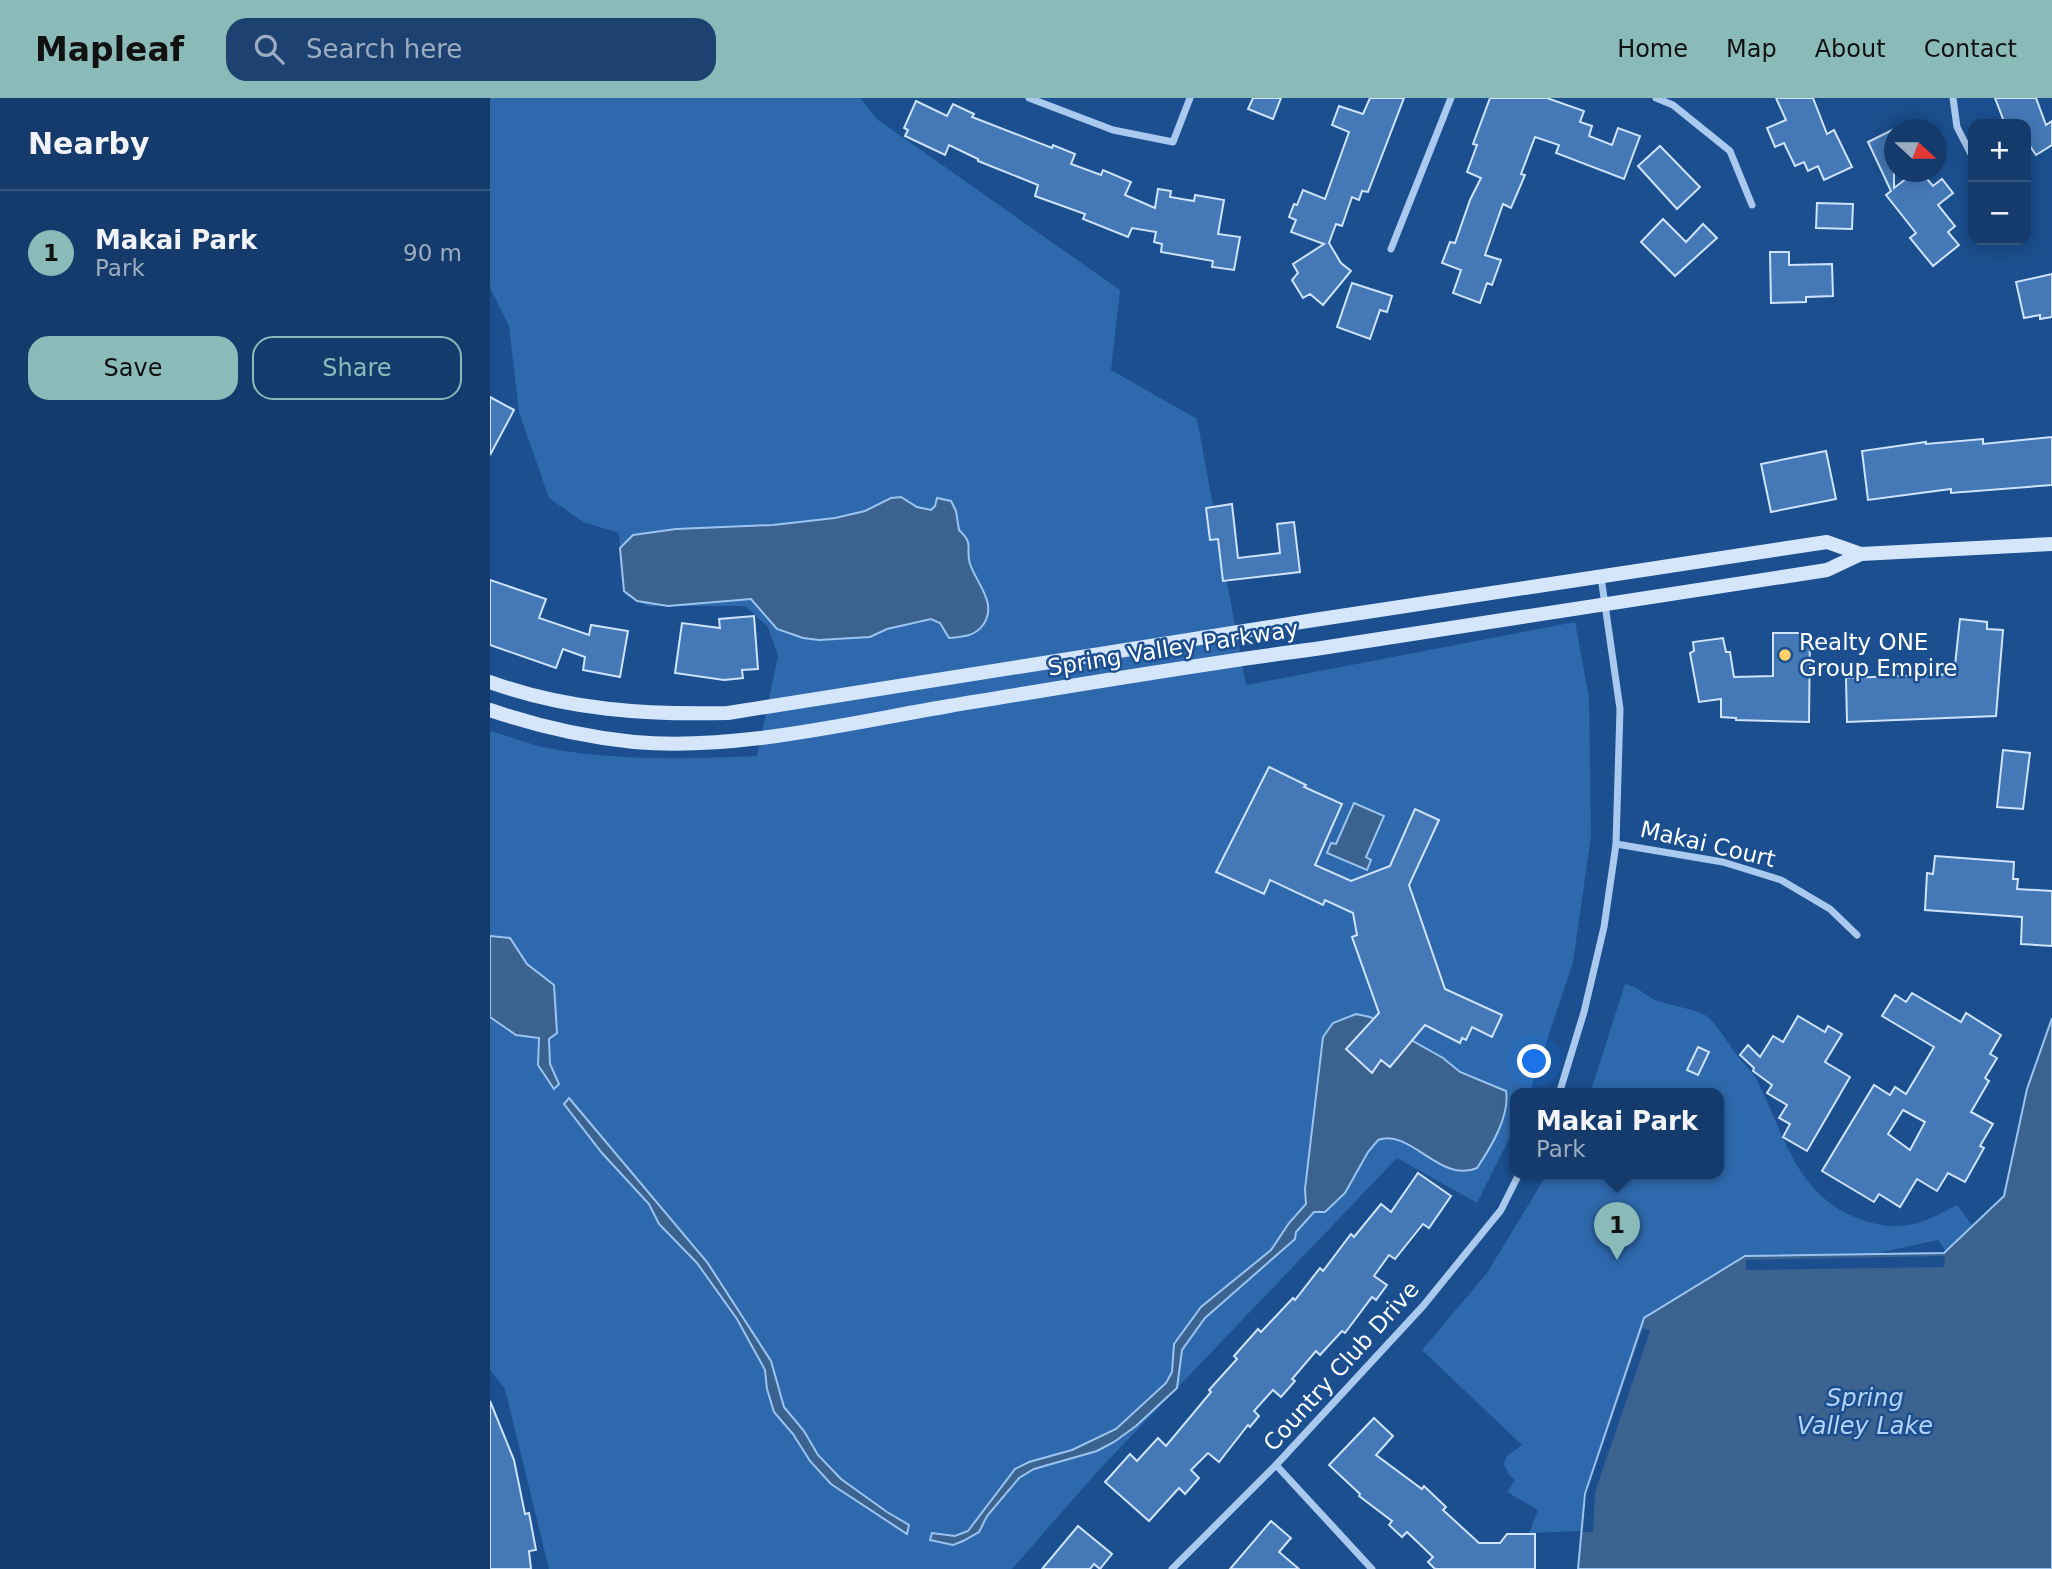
<!DOCTYPE html>
<html lang="en">
<head>
<meta charset="utf-8">
<style>
	body { margin:0; font-family:"DejaVu Sans",sans-serif; background:#1d4271; color:#f1f3f6 }
	.controls { position:absolute; right:21px; top:21px; display:grid; overflow:hidden; border-radius:14px; box-shadow:0 4px 18px #0003 }
	.controls button { width:63px; height:63px; display:grid; place-items:center; padding:0; border:0; border-bottom:2px solid #33557e; background:#143b6b; color:#f1f3f6; font:35px sans-serif }
	.compass { position:absolute; left:1394px; top:21px; width:63px; height:63px; border-radius:50%; background:#143b6b; box-shadow:0 4px 18px #0003; rotate:111deg }
	.you { position:absolute; left:1045px; top:964px; width:24px; height:24px; margin:-18px; border:5px solid #fff; border-radius:50%; background:#1a73e8; box-shadow:0 0 0 10px #1a73e833 }
	.badge { display:grid; place-items:center; width:46px; height:46px; border-radius:50%; background:#8bbbb9; color:#111; font-size:23px; font-weight:700 }
	.pin { position:absolute; translate:-50% -58px; filter:drop-shadow(0 2px 4px #0008) }
	.pin::after { content:''; position:absolute; top:37px; width:24px; height:21px; background:inherit; clip-path:polygon(0 0,100% 0,50% 100%) }
	.popup { position:absolute; left:1020px; top:990px; width:214px; height:91px; box-sizing:border-box; display:grid; place-content:center; border-radius:14px; background:#143b6b; filter:drop-shadow(0 2px 5px #0005); font-size:23px; white-space:nowrap; color:#9dadc1 }
	.popup b { font-size:26px; color:#f1f3f6 }
	.popup::after { content:''; position:absolute; left:50%; top:100%; margin-left:-14px; border:14px solid transparent; border-top-color:#143b6b }
	.list { margin:0; padding:0; list-style:none }
	h2 { display:flex; justify-content:space-between; align-items:center; height:91px; margin:0; padding:0 28px; font-size:30px }
	h2 small { font-size:23px; font-weight:400; color:#9dadc1 }
	.list li { display:grid; grid-template-columns:46px 1fr auto; gap:21px; align-items:center; box-sizing:border-box; height:126px; padding:0 28px; border-top:2px solid #33557e }
	.list b { display:block; font-size:26px; white-space:nowrap }
	.list p { margin:0; font-size:23px; white-space:nowrap; color:#9dadc1 }
	.list em { font-size:23px; font-style:normal; color:#9dadc1 }
	.actions { display:flex; gap:14px; padding:21px 28px }
	.actions a { flex:1; padding:16px 0; border:2px solid #8bbbb9; border-radius:21px; text-align:center; font-size:24px; color:#8bbbb9 }
	.actions .main { background:#8bbbb9; color:#111 }
	.icon { flex:none; width:38px; height:38px; fill:none; stroke:currentColor; stroke-width:2; stroke-linecap:round; stroke-linejoin:round }
	.map { position:relative; flex:none; width:1562px; height:1471px; overflow:hidden }
	header { display:flex; align-items:center; gap:42px; box-sizing:border-box; height:98px; padding:0 35px; background:#8bbbb9; color:#111 }
	header strong { font-size:33px }
	nav { display:flex; gap:38px; margin-inline-start:auto; font-size:24px }
	.search { width:490px; height:63px; background:#1d4271; display:flex; align-items:center; gap:18px; box-sizing:border-box; padding:0 24px; border-radius:21px; color:#9dadc1; font-size:26px }
	main { display:flex }
	aside { flex:1; background:#143b6b }
	.map>svg:first-child { display:block }
</style>
</head>
<body>
<header>
<strong>Mapleaf</strong>
<div class="search"><svg class="icon" aria-label="search" viewBox="0 0 24 24"><circle cx="10" cy="10" r="6"/><path d="M15 15l6 6"/></svg>Search here</div>
<nav><a>Home</a><a>Map</a><a>About</a><a>Contact</a></nav>
</header>
<main>
<aside>
<h2>Nearby<small></small></h2>
<ul class="list">
<li><span class="badge">1</span><div><b>Makai Park</b><p>Park</p></div><em>90 m</em></li>
</ul>
<div class="actions"><a class="main">Save</a><a>Share</a></div>
</aside>
<div class="map">
<svg width="1562" height="1471" viewBox="0 0 1562 1471">
	<rect width="100%" height="100%" fill="#1b4f8f"/>
	<g fill="#2e69ad">
		<path d="M 0,0 L 370,0 L 388,22 L 630,192 L 621,272 L 707,321 L 756,587 L 1085,524 L 1099,600 L 1101,738 L 1083,864 L 1039,996 L 1026,996 L 1025,1029 L 987,1105 L 907,1060 L 607,1374 L 522,1471 L 59,1471 L 15,1291 L 0,1272 L 0,633 C 19,638 38,646 57,650 C 127,663 196,661 267,658 L 288,558 L 278,529 L 255,508 L 158,508 L 135,497 L 129,435 L 93,424 L 59,400 L 29,314 L 19,228 L 0,189 Z"/>
		<path d="M 1135,886 C 1148,888 1156,899 1168,903 C 1181,908 1208,911 1218,919 C 1230,930 1237,945 1247,957 C 1253,966 1262,973 1267,982 C 1294,1035 1305,1096 1367,1120 C 1409,1136 1430,1127 1467,1107 L 1490,1138 L 1455,1152 L 1448,1142 L 1388,1155 L 1255,1158 L 1154,1220 L 1095,1395 L 1091,1433 L 1039,1435 L 1048,1412 L 1017,1394 L 1025,1382 L 1019,1377 L 1014,1366 L 1017,1358 L 1032,1347 L 932,1252 L 997,1175 L 1057,1076 L 1228,1076 L 1228,996 L 1100,996 Z"/>
	</g>
	<g fill="#3c6290" stroke="#9cc4f0" stroke-width="2">
		<path d="M 411,399 L 427,409 L 441,412 L 445,408 L 447,400 L 461,403 L 466,413 L 469,432 C 485,447 475,449 480,466 C 487,486 508,506 493,527 C 485,538 473,539 459,540 L 450,525 L 441,521 L 397,531 L 380,539 L 329,542 L 313,540 L 287,531 L 261,501 L 178,508 L 147,503 L 134,493 L 130,450 L 143,437 L 186,431 L 283,427 L 345,420 L 375,413 L 401,400 Z"/>
		<path d="M 864,705 L 894,718 L 876,759 L 881,762 L 877,772 L 837,755 L 841,745 L 846,746 Z"/>
		<path d="M 0,838 L 20,840 L 37,866 L 64,887 L 67,935 L 59,941 L 60,966 L 69,986 L 64,991 L 48,967 L 49,940 L 26,937 L 0,919 Z"/>
		<path d="M 866,916 L 880,919 L 953,960 L 970,974 L 1016,993 C 1020,1018 1001,1049 987,1070 C 950,1086 921,1030 888,1042 L 878,1054 L 855,1095 L 835,1114 L 824,1114 L 806,1134 L 805,1141 L 715,1220 L 692,1252 L 687,1290 L 646,1328 L 624,1344 L 607,1353 L 544,1371 L 529,1380 L 497,1418 L 489,1434 L 473,1443 L 463,1447 L 440,1442 L 442,1435 L 465,1438 L 478,1433 L 525,1371 L 539,1364 L 582,1352 L 626,1331 L 676,1285 L 682,1274 L 684,1246 L 711,1209 L 781,1152 L 799,1125 L 816,1106 L 815,1091 L 833,939 L 843,925 Z"/>
		<path d="M 1562,920 L 1562,1471 L 1088,1471 L 1095,1396 L 1154,1220 L 1255,1158 L 1454,1155 L 1514,1098 L 1537,991 Z"/>
		<path d="M 79,1000 L 217,1164 L 281,1263 L 294,1309 L 314,1333 L 328,1357 L 351,1381 L 397,1414 L 419,1427 L 417,1436 L 341,1386 L 320,1363 L 303,1336 L 284,1314 L 277,1291 L 275,1272 L 247,1221 L 207,1165 L 169,1126 L 159,1106 L 112,1055 L 74,1006 Z"/>
	</g>
	<g fill="#1b4f8f">
		<path d="M 1455,1158 L 1454,1169 L 1256,1172 L 1256,1162 Z"/>
		<path d="M 1153,1230 L 1160,1233 L 1105,1394 L 1103,1434 L 1093,1434 L 1096,1396 Z"/>
	</g>
	<g fill="#4478b7" stroke="#cfe3fa" stroke-width="2" fill-rule="evenodd">
		<path d="M 763,0 L 791,0 L 783,21 L 758,11 Z"/>
		<path d="M 880,0 L 914,0 L 878,94 L 872,93 L 869,102 L 862,99 L 852,128 L 846,126 L 839,145 L 851,165 L 861,173 L 833,207 L 820,196 L 813,200 L 802,182 L 808,175 L 803,166 L 834,146 L 801,134 L 806,122 L 799,119 L 804,106 L 807,107 L 813,92 L 835,101 L 859,34 L 842,27 L 849,8 L 873,16 Z"/>
		<path d="M 1000,0 L 1057,0 L 1094,13 L 1090,24 L 1102,28 L 1099,38 L 1122,47 L 1128,30 L 1150,38 L 1134,81 L 1066,55 L 1069,47 L 1045,39 L 1031,76 L 1035,77 L 1021,110 L 1013,106 L 995,157 L 1011,162 L 1002,187 L 997,185 L 990,205 L 963,195 L 971,172 L 952,165 L 960,144 L 965,145 L 980,102 L 991,80 L 977,74 L 987,47 L 983,46 Z"/>
		<path d="M 1286,0 L 1323,0 L 1337,36 L 1344,32 L 1362,69 L 1334,82 L 1328,68 L 1318,73 L 1314,64 L 1305,68 L 1294,45 L 1285,49 L 1277,30 L 1296,22 Z"/>
		<path d="M 1505,0 L 1546,0 L 1556,27 L 1562,23 L 1562,47 L 1546,57 L 1536,42 L 1536,26 L 1515,26 Z"/>
		<path d="M 426,3 L 457,18 L 463,6 L 484,16 L 482,19 L 562,50 L 563,47 L 585,56 L 581,66 L 611,77 L 613,72 L 641,84 L 635,97 L 665,110 L 668,91 L 681,93 L 680,99 L 704,103 L 705,97 L 734,102 L 728,136 L 750,139 L 744,172 L 722,169 L 723,163 L 671,154 L 672,146 L 664,144 L 666,134 L 642,130 L 638,139 L 593,121 L 595,116 L 545,98 L 548,87 L 488,63 L 488,61 L 459,47 L 455,57 L 415,38 L 418,32 L 414,30 Z"/>
		<path d="M 1404,31 L 1404,90 L 1425,74 L 1431,74 L 1443,88 L 1452,81 L 1463,95 L 1448,107 L 1465,128 L 1458,134 L 1469,147 L 1443,168 L 1420,140 L 1426,135 L 1396,97 L 1401,93 L 1378,44 Z"/>
		<path d="M 1170,48 L 1210,89 L 1187,111 L 1148,68 Z"/>
		<path d="M 1327,105 L 1363,106 L 1362,131 L 1326,130 Z"/>
		<path d="M 1173,121 L 1196,144 L 1213,126 L 1227,140 L 1185,178 L 1151,144 Z"/>
		<path d="M 1280,154 L 1299,154 L 1299,167 L 1342,166 L 1343,198 L 1316,199 L 1316,204 L 1281,205 Z"/>
		<path d="M 1562,176 L 1562,219 L 1550,221 L 1550,217 L 1534,220 L 1526,184 Z"/>
		<path d="M 862,185 L 902,198 L 897,214 L 890,212 L 880,241 L 847,229 Z"/>
		<path d="M 0,299 L 24,312 L 0,357 Z"/>
		<path d="M 1562,339 L 1562,387 L 1461,395 L 1461,391 L 1378,402 L 1372,353 L 1436,344 L 1436,346 L 1493,341 L 1493,346 Z"/>
		<path d="M 1336,353 L 1346,401 L 1281,414 L 1271,366 Z"/>
		<path d="M 742,406 L 748,460 L 790,455 L 787,426 L 804,424 L 810,474 L 733,483 L 728,441 L 720,442 L 716,410 Z"/>
		<path d="M 0,482 L 56,501 L 49,520 L 99,537 L 101,527 L 138,533 L 130,579 L 93,572 L 95,559 L 73,551 L 66,570 L 0,547 Z"/>
		<path d="M 264,518 L 268,571 L 252,572 L 253,580 L 234,582 L 185,575 L 192,525 L 230,530 L 229,521 Z"/>
		<path d="M 1470,521 L 1497,524 L 1497,531 L 1513,532 L 1506,618 L 1357,624 L 1356,580 L 1464,576 Z"/>
		<path d="M 1283,535 L 1320,535 L 1319,624 L 1246,622 L 1246,620 L 1231,619 L 1231,601 L 1209,604 L 1200,555 L 1204,553 L 1203,544 L 1233,540 L 1236,554 L 1240,554 L 1244,579 L 1283,578 Z"/>
		<path d="M 1513,652 L 1540,655 L 1533,711 L 1507,709 Z"/>
		<path d="M 779,669 L 816,687 L 814,689 L 852,706 L 825,767 L 861,783 L 900,768 L 925,711 L 949,722 L 919,787 L 955,891 L 1012,917 L 1002,939 L 982,929 L 976,942 L 972,940 L 970,945 L 935,927 L 900,969 L 891,962 L 882,975 L 856,951 L 889,915 L 862,839 L 867,837 L 863,815 L 835,802 L 833,807 L 780,782 L 774,796 L 726,774 Z"/>
		<path d="M 1445,758 L 1524,764 L 1523,781 L 1528,781 L 1527,791 L 1562,793 L 1562,848 L 1531,846 L 1532,819 L 1435,812 L 1437,775 L 1443,776 Z"/>
		<path d="M 1422,895 L 1471,924 L 1476,915 L 1511,937 L 1500,956 L 1507,960 L 1495,980 L 1499,983 L 1481,1014 L 1503,1026 L 1490,1048 L 1494,1050 L 1475,1084 L 1458,1075 L 1447,1093 L 1427,1081 L 1410,1109 L 1389,1096 L 1384,1104 L 1332,1073 L 1384,987 L 1400,997 L 1405,989 L 1416,996 L 1444,949 L 1392,918 L 1405,897 L 1416,904 ZM 1413,1012 L 1435,1024 L 1420,1052 L 1398,1036 Z"/>
		<path d="M 1308,918 L 1335,934 L 1338,928 L 1352,936 L 1335,964 L 1360,979 L 1317,1053 L 1293,1039 L 1300,1026 L 1289,1020 L 1297,1007 L 1277,995 L 1282,987 L 1263,973 L 1264,970 L 1250,957 L 1258,947 L 1270,959 L 1283,938 L 1293,944 Z"/>
		<path d="M 1208,949 L 1219,954 L 1208,977 L 1197,972 Z"/>
		<path d="M 928,1075 L 961,1098 L 939,1130 L 933,1126 L 905,1161 L 899,1157 L 884,1178 L 897,1187 L 886,1202 L 882,1199 L 855,1235 L 852,1233 L 830,1257 L 826,1253 L 802,1281 L 805,1283 L 791,1299 L 783,1292 L 764,1313 L 769,1318 L 760,1329 L 758,1327 L 729,1364 L 718,1355 L 701,1372 L 709,1380 L 695,1396 L 689,1390 L 659,1423 L 615,1384 L 640,1356 L 647,1363 L 668,1340 L 676,1348 L 721,1294 L 719,1292 L 747,1261 L 744,1258 L 768,1231 L 771,1234 L 803,1200 L 805,1202 L 830,1170 L 833,1173 L 861,1136 L 864,1139 L 891,1106 L 901,1114 Z"/>
		<path d="M 0,1303 L 24,1362 L 35,1416 L 39,1415 L 46,1452 L 39,1453 L 41,1471 L 0,1471 Z"/>
		<path d="M 884,1320 L 903,1338 L 886,1357 L 932,1391 L 934,1388 L 956,1409 L 953,1412 L 989,1445 L 1010,1445 L 1017,1436 L 1045,1436 L 1045,1471 L 945,1471 L 938,1464 L 943,1459 L 917,1434 L 912,1439 L 899,1427 L 902,1423 L 869,1398 L 870,1396 L 839,1367 Z"/>
		<path d="M 781,1423 L 801,1440 L 789,1454 L 809,1471 L 740,1471 Z"/>
		<path d="M 588,1428 L 622,1456 L 610,1471 L 604,1466 L 600,1471 L 552,1471 Z"/>
	</g>
	<g fill="none" stroke-linecap="round" stroke-linejoin="round">
		<g stroke="#a9c9ee" stroke-width="7">
			<path d="M 539,0 L 623,32 L 683,44 L 700,0"/>
			<path d="M 1166,0 L 1183,7 L 1240,53 L 1262,107"/>
			<path d="M 1463,0 L 1467,29 L 1483,60"/>
			<path d="M 901,151 L 961,0"/>
			<path d="M 1126,746 L 1233,764 L 1291,782 L 1340,811 L 1367,837"/>
			<path d="M 1069,996 L 1094,914 L 1114,829 L 1126,746 L 1130,611 L 1111,479"/>
			<path d="M 786,1367 L 882,1471"/>
			<path d="M 682,1471 L 786,1367 L 933,1208 L 1011,1112 L 1029,1076"/>
		</g>
		<g stroke="#d6e6fa" stroke-width="14">
			<path d="M 0,584 C 77,612 157,617 238,615 L 824,522 L 1337,444 L 1371,456"/>
			<path d="M 0,612 C 47,628 95,639 144,644 C 245,653 359,625 459,608 C 581,588 702,567 825,551 L 1337,472 L 1371,456 L 1562,446"/>
		</g>
	</g>
	<circle fill="#ffd166" stroke="#1b4f8f" stroke-width="2.5" cx="1295" cy="557" r="7"/>
	<g text-anchor="middle" stroke-width="5" stroke-linejoin="round" paint-order="stroke">
		<g font-size="23" fill="#fff" stroke="#1b4f8f" text-anchor="start">
			<text x="1309" y="552">Realty ONE<tspan x="1309" dy="26">Group Empire</tspan></text>
		</g>
		<g font-size="23" fill="#fff" stroke="#1b4f8f">
			<text transform="translate(683 550) rotate(-9)" y="8">Spring Valley Parkway</text>
			<text transform="translate(1218 746) rotate(13)" y="8">Makai Court</text>
			<text transform="translate(851 1268) rotate(-48)" y="8">Country Club Drive</text>
		</g>
		<g font-size="24" font-style="italic" fill="#b5d3f5" stroke="#1b4f8f">
			<text x="1375" y="1308">Spring<tspan x="1375" dy="28">Valley Lake</tspan></text>
		</g>
	</g>
</svg>
<div class="controls">
<button>+</button>
<button>−</button>
</div>
<svg class="compass" viewBox="-18 -18 36 36"><path d="M0-13l5 13h-10z" fill="#e53935"/><path d="M0 13l5-13h-10z" fill="#9dadc1"/></svg>
<div class="you"></div>
<div class="pin badge" style="left:1127px;top:1162px">1</div>
<div class="popup"><b>Makai Park</b>Park</div>
</div>
</main>
</body>
</html>
